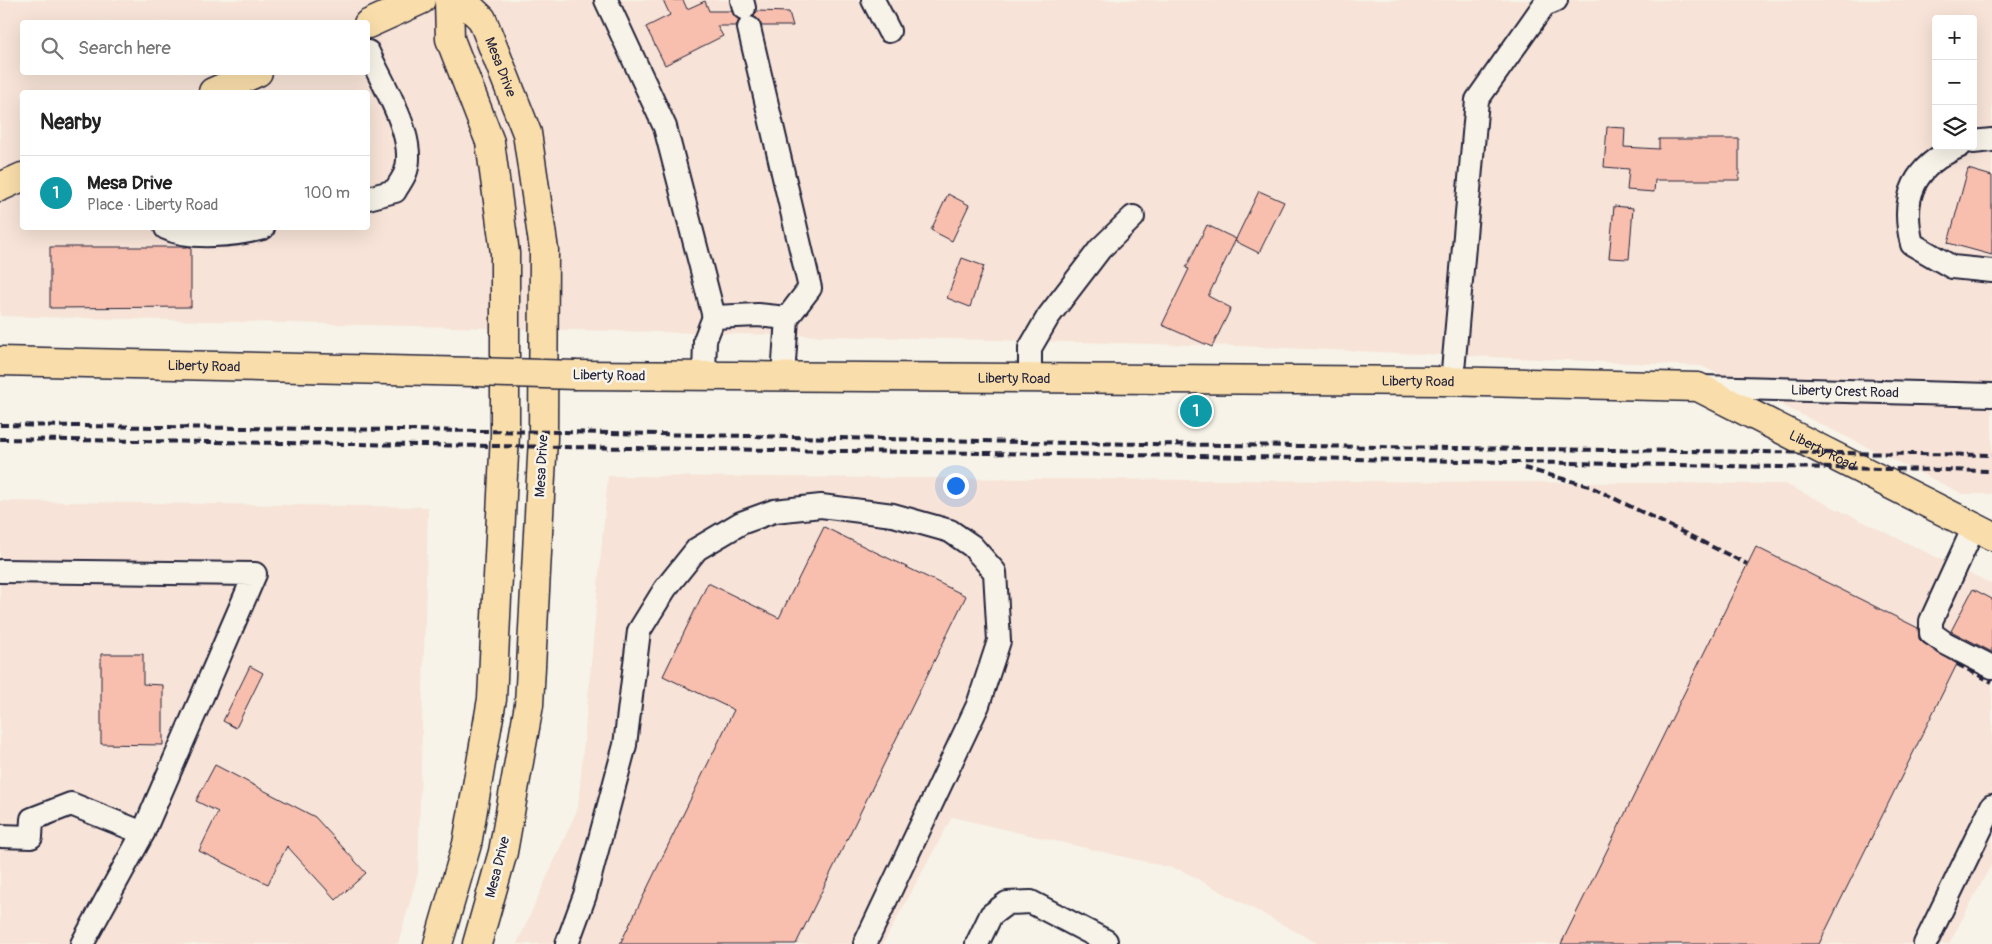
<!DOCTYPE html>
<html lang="en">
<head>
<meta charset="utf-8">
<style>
	body { margin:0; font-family:Pangolin,sans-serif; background:#f2f2f2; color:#222 }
	.controls { position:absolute; right:15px; top:15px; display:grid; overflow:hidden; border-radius:5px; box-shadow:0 5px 20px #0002 }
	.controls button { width:45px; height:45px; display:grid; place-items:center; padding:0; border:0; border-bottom:1px solid #e0e0e0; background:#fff; color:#222; font:25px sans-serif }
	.you { position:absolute; left:955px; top:485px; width:18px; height:18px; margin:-12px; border:4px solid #fff; border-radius:50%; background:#1a73e8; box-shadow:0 0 0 8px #1a73e833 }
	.badge { display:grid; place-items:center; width:32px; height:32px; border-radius:50%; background:#0f766e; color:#fff; font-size:16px; font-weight:700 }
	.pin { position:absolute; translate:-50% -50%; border:2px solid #fff; box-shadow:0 1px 5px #0006 }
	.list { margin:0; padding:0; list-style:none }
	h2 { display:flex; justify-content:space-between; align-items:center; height:65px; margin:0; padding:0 20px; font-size:21px }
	h2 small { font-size:16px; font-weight:400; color:#767676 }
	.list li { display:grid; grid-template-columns:32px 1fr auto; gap:15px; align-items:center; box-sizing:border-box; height:75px; padding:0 20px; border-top:1px solid #e0e0e0 }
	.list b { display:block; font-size:19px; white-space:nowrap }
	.list p { margin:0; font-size:16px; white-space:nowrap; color:#767676 }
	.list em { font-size:16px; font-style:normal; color:#767676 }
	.icon { flex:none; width:28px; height:28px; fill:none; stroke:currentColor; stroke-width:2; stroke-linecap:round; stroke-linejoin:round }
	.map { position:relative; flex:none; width:1992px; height:944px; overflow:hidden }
	.search { position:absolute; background:#fff; box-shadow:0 5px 20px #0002; left:20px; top:20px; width:350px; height:55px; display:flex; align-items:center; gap:12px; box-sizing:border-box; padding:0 18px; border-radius:5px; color:#767676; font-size:19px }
	.panel { position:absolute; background:#fff; box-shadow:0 5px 20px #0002; left:20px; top:90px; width:350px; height:140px; border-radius:5px }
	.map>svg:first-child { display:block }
</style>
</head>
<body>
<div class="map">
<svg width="1992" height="944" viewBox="0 0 1992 944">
	<rect width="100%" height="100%" fill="#f7f3e8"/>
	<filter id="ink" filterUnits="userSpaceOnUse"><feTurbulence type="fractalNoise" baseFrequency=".02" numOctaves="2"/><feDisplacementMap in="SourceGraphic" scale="10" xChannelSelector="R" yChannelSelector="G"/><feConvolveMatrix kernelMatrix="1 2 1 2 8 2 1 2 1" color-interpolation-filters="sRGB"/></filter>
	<g filter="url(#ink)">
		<g fill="#f7e3d7" fill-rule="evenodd">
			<path d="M 0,0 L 1992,0 L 1992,494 L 1963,494 L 1702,366 L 1239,346 L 0,316 ZM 1936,19 L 1973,19 L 1973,146 L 1936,146 ZM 22,22 L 368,22 L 368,72 L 22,72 ZM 22,92 L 368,92 L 368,228 L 22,228 Z"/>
			<path d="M 608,476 L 1785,484 L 1992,584 L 1992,863 L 1949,944 L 1319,944 L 1181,870 L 952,817 L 883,944 L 517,944 L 578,808 Z"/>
			<path d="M 0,501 L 428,507 L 418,873 L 398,944 L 0,944 Z"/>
		</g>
		<g fill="#f8bfae" stroke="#22223b">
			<path d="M 663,0 L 683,0 L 687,9 L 705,1 L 709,11 L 731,11 L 739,20 L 736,26 L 717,26 L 723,36 L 665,65 L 646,27 L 670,15 Z"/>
			<path d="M 757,11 L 789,12 L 793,26 L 762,26 L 754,16 Z"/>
			<path d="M 1607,127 L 1625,128 L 1624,147 L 1659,149 L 1659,139 L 1739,139 L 1739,180 L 1655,180 L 1654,192 L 1627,190 L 1629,169 L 1604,167 Z"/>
			<path d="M 1968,169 L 1992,176 L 1992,255 L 1948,243 Z"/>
			<path d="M 1259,191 L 1284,202 L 1259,253 L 1235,241 Z"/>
			<path d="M 948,194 L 969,205 L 952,241 L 931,230 Z"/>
			<path d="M 1614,206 L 1633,208 L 1629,259 L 1609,258 Z"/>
			<path d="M 1207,225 L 1236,239 L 1208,296 L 1231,308 L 1212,347 L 1162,325 L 1189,269 L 1186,268 Z"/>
			<path d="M 50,247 L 191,247 L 191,307 L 50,308 Z"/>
			<path d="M 962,258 L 984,266 L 970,307 L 947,298 Z"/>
			<path d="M 824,527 L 966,596 L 796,944 L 620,944 L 734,710 L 663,676 L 708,583 L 779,618 Z"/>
			<path d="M 1756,547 L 1918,628 L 1919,639 L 1923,643 L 1957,664 L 1819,944 L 1561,944 Z"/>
			<path d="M 1973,589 L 1992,599 L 1992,652 L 1951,631 Z"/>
			<path d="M 101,654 L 143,654 L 143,684 L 163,685 L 163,745 L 101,744 Z"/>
			<path d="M 250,666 L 263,673 L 236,728 L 223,721 Z"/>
			<path d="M 215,765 L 315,817 L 366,873 L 336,900 L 287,846 L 268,884 L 199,851 L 218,812 L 196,801 Z"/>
		</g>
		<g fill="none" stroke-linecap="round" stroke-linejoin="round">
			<defs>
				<g id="minor">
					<path d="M 606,0 L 665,127 L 714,317"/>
					<path d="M 742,0 L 744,8"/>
					<path d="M 873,0 L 889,31"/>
					<path d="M 749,28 L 810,288 L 787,318 L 783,376"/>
					<path d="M 368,52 C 382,83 417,137 406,171 C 404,178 398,185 395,191 L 368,198"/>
					<path d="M 1973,142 L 1992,140"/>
					<path d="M 1960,146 C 1914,166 1900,196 1912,244 L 1952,267 L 1992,271"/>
					<path d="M 166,228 C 191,240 236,235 263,228"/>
					<path d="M 704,376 L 705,340 L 714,317 L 758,315 L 787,318"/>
					<path d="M 1030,379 L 1030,348 L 1048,317 L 1100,249 L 1133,217"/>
					<path d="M 1452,382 L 1477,100 L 1544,5 L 1556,0"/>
					<path id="s1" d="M 1701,387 L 1992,395"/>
					<path d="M 1974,527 L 1931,621 L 1931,633 L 1945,643 L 1992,667"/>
					<path d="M 0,571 L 255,574 L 143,833 L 82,944"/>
					<path d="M 0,836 L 31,837 L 32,819 L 71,804 L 143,833"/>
					<path d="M 567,944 L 585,895 L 625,745 L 639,631 L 665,589 L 697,549 L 741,523 L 774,511 L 821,506 L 893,515 L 950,531 L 972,546 L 995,572 L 999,641 L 978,705 L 865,944"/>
					<path d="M 977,944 L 991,915 L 1007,903 L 1031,902 L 1106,941"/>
					<path d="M 1925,944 L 1992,806"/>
				</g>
				<g id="major">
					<path id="s2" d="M 462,0 L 482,19 L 527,133 L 544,250 L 543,438 L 529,705 L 503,852 L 477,944"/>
					<path d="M 368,24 L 421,0"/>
					<path d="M 213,92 L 258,72"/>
					<path d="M 0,187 L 22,177"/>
					<path id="s3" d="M 0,361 L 475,372"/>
					<path id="s4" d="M 576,375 L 1441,381 L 1698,387 L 1992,536"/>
					<path d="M 438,944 L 467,844 L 492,699 L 505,434 L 505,253 L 490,142 L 450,39 L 449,0"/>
				</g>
			</defs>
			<use href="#minor" stroke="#22223b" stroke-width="26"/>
			<use href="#major" stroke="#22223b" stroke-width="31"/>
			<use href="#minor" stroke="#f7f3e8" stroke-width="22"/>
			<use href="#major" stroke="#f9deab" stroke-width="28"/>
			<g stroke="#22223b" stroke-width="4" stroke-dasharray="8 4" stroke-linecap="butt">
				<path d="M 0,425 L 562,432 L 1071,443 L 1992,455"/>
				<path d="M 0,439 L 1195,456 L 1992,471"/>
				<path d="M 1524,468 L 1589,486 L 1747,564"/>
				<path d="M 1957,664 L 1992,682"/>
			</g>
			<defs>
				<path id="major-bridge" d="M 475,372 L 576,375"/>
			</defs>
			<use href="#major-bridge" stroke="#22223b" stroke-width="31" stroke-linecap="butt"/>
			<use href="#major-bridge" stroke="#f9deab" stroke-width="28"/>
		</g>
	</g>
	<g text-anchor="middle" stroke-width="5" stroke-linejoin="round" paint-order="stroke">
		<g font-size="14" fill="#22223b" stroke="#f7f3e8">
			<text dy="5" stroke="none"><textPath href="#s2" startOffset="79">Mesa Drive</textPath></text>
			<text dy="5" stroke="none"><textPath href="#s3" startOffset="204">Liberty Road</textPath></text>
			<text transform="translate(609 375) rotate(1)" y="5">Liberty Road</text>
			<text dy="5" stroke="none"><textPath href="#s4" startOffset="438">Liberty Road</textPath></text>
			<text dy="5" stroke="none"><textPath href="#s4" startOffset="842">Liberty Road</textPath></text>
			<text dy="5" stroke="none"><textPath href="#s1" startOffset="144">Liberty Crest Road</textPath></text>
			<text dy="5" stroke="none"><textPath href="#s4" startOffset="1262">Liberty Road</textPath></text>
			<text transform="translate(541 466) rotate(-87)" y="5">Mesa Drive</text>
			<text transform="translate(497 867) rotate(-76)" y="5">Mesa Drive</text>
		</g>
	</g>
</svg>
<div class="controls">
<button>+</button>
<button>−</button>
<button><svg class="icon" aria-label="layers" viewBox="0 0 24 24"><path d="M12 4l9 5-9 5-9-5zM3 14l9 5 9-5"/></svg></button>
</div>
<div class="you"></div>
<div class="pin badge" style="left:1196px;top:411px;background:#0f9aa8">1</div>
<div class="search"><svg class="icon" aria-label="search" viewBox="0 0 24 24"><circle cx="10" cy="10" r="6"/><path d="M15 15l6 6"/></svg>Search here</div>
<section class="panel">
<h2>Nearby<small></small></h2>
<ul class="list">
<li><span class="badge" style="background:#0f9aa8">1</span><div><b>Mesa Drive</b><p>Place · Liberty Road</p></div><em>100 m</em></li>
</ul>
</section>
</div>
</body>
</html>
